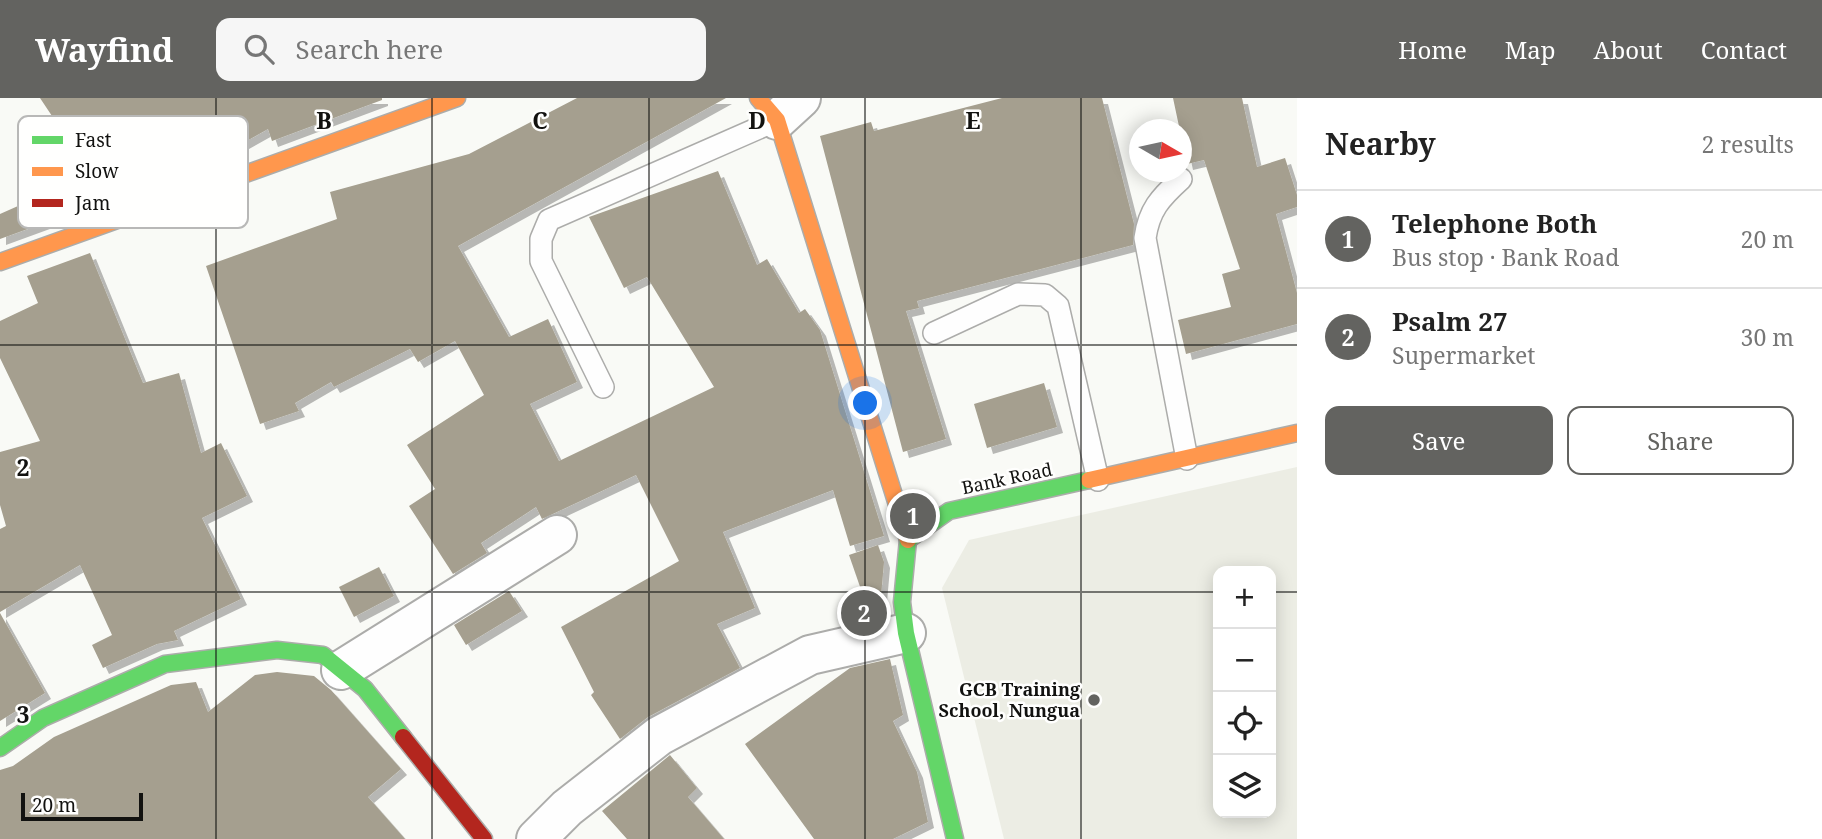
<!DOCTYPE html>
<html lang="en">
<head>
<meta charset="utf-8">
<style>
	body { margin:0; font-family:"Noto Serif",serif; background:#f6f6f6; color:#222 }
	.controls { position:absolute; right:21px; bottom:21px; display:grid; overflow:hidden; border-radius:14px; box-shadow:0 4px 18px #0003 }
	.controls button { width:63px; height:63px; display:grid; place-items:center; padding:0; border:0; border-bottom:2px solid #e0e0e0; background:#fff; color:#222; font:35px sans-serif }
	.compass { position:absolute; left:1129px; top:21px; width:63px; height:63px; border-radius:50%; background:#fff; box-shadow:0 4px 18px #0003; rotate:99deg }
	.scale { position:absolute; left:21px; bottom:18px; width:122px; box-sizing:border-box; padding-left:7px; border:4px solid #121210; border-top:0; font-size:19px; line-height:24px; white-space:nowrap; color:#121210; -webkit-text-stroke:5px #fffffe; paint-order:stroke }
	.you { position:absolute; left:866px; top:306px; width:24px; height:24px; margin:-18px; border:5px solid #fff; border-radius:50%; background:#1a73e8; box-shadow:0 0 0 10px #1a73e833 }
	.badge { display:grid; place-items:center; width:46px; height:46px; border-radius:50%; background:#636360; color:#fff; font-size:23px; font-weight:700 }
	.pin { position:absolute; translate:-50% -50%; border:4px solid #fff; box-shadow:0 2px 7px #0006 }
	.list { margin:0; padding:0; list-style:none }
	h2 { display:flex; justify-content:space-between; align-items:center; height:91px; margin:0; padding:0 28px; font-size:30px }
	h2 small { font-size:23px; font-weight:400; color:#767676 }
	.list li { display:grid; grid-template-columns:46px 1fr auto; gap:21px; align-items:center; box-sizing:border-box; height:98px; padding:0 28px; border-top:2px solid #e0e0e0 }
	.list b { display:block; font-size:26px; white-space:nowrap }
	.list p { margin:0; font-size:23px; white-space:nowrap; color:#767676 }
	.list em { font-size:23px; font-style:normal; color:#767676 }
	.actions { display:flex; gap:14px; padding:21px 28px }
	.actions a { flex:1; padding:16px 0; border:2px solid #636360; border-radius:14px; text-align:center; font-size:24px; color:#636360 }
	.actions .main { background:#636360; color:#fff }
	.icon { flex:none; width:38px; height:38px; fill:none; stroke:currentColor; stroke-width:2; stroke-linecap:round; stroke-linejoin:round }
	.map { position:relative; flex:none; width:1297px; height:741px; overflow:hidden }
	header { display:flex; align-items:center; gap:42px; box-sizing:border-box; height:98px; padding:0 35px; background:#636360; color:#fff }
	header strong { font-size:33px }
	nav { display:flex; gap:38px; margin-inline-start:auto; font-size:24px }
	.search { width:490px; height:63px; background:#f6f6f6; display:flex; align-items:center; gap:18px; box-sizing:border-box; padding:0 24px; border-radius:14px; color:#767676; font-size:26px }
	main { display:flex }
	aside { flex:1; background:#fff }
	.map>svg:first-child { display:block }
</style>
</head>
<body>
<header>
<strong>Wayfind</strong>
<div class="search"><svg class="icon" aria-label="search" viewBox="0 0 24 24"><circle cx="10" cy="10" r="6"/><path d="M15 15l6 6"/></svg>Search here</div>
<nav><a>Home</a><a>Map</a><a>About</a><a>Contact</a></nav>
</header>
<main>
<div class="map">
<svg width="1297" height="741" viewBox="0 0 1297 741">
	<defs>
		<filter id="shadow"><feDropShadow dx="6" dy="6" stdDeviation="0" flood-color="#0004"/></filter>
	</defs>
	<rect width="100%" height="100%" fill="#f9faf6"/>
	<path fill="#ecede4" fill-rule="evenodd" d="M 1297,369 L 1297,741 L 1004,741 L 942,490 L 969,442 ZM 1218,473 L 1271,473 L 1271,715 L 1218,715 Z"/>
	<g fill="#a59f8f" filter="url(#shadow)">
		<path d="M 40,0 L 382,0 L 382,2 L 272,43 L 268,31 L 202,68 L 175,78 L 172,69 L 127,82 L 130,94 L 108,102 Z"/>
		<path d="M 577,0 L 726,0 L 458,148 L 509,239 L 548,221 L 577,284 L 530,306 L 559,363 L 714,289 L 647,179 L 624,190 L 589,119 L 718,73 L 757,167 L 767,161 L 799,215 L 805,211 L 820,232 L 884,438 L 850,448 L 833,392 L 723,434 L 755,510 L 717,526 L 740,570 L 648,619 L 620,641 L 591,597 L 594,594 L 561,529 L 679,463 L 636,377 L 542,421 L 536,409 L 481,445 L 487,455 L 453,476 L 409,408 L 435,391 L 407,347 L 484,297 L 455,243 L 418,264 L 410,251 L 334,289 L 331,284 L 295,305 L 299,313 L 260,326 L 206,168 L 337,121 L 330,94 L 469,56 Z"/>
		<path d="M 1002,0 L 1102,0 L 1134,126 L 1133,147 L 917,203 L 919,210 L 906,213 L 946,341 L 903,354 L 820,38 L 871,24 L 874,33 Z"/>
		<path d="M 1173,0 L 1242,0 L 1257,69 L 1285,60 L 1297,97 L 1297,109 L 1276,116 L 1297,195 L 1297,226 L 1186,256 L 1178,222 L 1231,209 L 1222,176 L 1240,171 L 1204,62 L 1187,66 Z"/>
		<path d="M 63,88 L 74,114 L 0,141 L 0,116 Z"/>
		<path d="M 90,155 L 143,285 L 179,275 L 201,355 L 221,345 L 247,398 L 202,420 L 241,501 L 174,533 L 178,542 L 157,546 L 103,570 L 92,547 L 112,537 L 80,467 L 0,514 L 0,431 L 6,428 L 0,407 L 0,354 L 40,343 L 0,260 L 0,223 L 38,205 L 27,178 Z"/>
		<path d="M 1044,285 L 1057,329 L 987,350 L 974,306 Z"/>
		<path d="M 878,447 L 884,464 L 881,498 L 866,506 L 849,457 Z"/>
		<path d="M 379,469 L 394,498 L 354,519 L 339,489 Z"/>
		<path d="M 509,493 L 522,513 L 466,547 L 454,527 Z"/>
		<path d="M 0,515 L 45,595 L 0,623 Z"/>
		<path d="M 890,561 L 903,617 L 893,623 L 917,674 L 928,724 L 893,741 L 814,741 L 745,646 L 850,570 Z"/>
		<path d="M 277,574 L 314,578 L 331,592 L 401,671 L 368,699 L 405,741 L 0,741 L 0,672 L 13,668 L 54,639 L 171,587 L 196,584 L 208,614 L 255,577 Z"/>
		<path d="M 670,657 L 697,690 L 688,699 L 724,741 L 627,741 L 602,713 Z"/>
	</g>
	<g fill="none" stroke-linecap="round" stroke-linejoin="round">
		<defs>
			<g id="lane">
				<path d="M 1181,81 C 1160,100 1149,112 1145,140 L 1187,361"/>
				<path d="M 934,235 L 1018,196 L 1045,197 L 1058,208 L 1098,382"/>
				<path d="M 603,289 L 541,163 L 541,141 L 549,122 L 777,22"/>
			</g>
			<g id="street">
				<path d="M 777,22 L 801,0"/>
				<path d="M 341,572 L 557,437"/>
				<path d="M 536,741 L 567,710 L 659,638 L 810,557 L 906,535"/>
			</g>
			<g id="fast">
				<path d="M 0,650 L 43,620 L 165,566 L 277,552 L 323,557 L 365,591 L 403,639"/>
				<path d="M 955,741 L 906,535 L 902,504 L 908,442 L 949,413 L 1089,382"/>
			</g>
			<g id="slow">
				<path d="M 758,0 L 777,22 L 908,442"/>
				<path d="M 0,164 L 457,0"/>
				<path d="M 1089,382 L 1297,335"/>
			</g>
			<path id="jam" d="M 403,639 L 484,741"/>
		</defs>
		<use href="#lane" stroke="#acacaa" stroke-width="24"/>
		<use href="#street" stroke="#acacaa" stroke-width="42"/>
		<use href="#fast" stroke="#acacaa" stroke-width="19"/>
		<use href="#slow" stroke="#acacaa" stroke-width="19"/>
		<use href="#jam" stroke="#acacaa" stroke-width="19"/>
		<use href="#lane" stroke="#fefefe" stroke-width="21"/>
		<use href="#street" stroke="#fefefe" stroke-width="38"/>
		<use href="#fast" stroke="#63d668" stroke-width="16"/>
		<use href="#slow" stroke="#ff974d" stroke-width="16"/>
		<use href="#jam" stroke="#b3261e" stroke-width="16"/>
	</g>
	<path fill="none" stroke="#121210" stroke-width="2" stroke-opacity="0.55" d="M 216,0 L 216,741M 432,0 L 432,741M 649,0 L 649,741M 865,0 L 865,741M 1081,0 L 1081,741M 0,247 L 1297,247M 0,494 L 1218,494M 1271,494 L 1297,494"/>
	<circle fill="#636360" stroke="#fffffe" stroke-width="2.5" cx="1094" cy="602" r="7"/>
	<g text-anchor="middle" stroke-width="5" stroke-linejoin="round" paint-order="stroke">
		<g font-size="18" fill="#121210" stroke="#fffffe">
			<text transform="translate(1007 381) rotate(-12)" y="6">Bank Road</text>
		</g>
		<g font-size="18" font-weight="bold" fill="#121210" stroke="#fffffe" text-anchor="end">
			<text x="1080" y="598">GCB Training<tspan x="1080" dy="21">School, Nungua</tspan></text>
		</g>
	</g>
	<rect x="18" y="18" width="230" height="112" rx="10" fill="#fffffe" stroke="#b8b8b7" stroke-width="2"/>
	<rect x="32" y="38" width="31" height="8" fill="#63d668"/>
	<rect x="32" y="69" width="31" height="9" fill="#ff974d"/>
	<rect x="32" y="101" width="31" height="8" fill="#b3261e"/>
	<g font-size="19" fill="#121210">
		<text x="75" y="49">Fast</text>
		<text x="75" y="80">Slow</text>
		<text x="75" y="112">Jam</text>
	</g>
	<g font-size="23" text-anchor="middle" font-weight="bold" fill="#121210" stroke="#fffffe" stroke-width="5" stroke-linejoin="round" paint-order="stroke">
		<text x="324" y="31">B</text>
		<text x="540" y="31">C</text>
		<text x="757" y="31">D</text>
		<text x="973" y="31">E</text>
		<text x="23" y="378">2</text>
		<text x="23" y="625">3</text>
	</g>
</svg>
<div class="controls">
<button>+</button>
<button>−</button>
<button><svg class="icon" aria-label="locate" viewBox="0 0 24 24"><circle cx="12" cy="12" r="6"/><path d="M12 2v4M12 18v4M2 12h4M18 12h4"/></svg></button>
<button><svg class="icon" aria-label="layers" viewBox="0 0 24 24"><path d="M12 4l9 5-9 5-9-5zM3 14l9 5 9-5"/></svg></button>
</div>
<svg class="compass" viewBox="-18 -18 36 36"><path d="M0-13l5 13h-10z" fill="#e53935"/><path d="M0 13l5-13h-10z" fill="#767676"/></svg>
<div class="scale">20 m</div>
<div class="you"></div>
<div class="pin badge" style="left:913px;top:418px">1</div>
<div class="pin badge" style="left:864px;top:515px">2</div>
</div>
<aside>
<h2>Nearby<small>2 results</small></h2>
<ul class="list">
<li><span class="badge">1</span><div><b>Telephone Both</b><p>Bus stop · Bank Road</p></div><em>20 m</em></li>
<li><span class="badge">2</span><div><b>Psalm 27</b><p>Supermarket</p></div><em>30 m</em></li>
</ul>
<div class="actions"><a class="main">Save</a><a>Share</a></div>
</aside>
</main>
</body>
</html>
